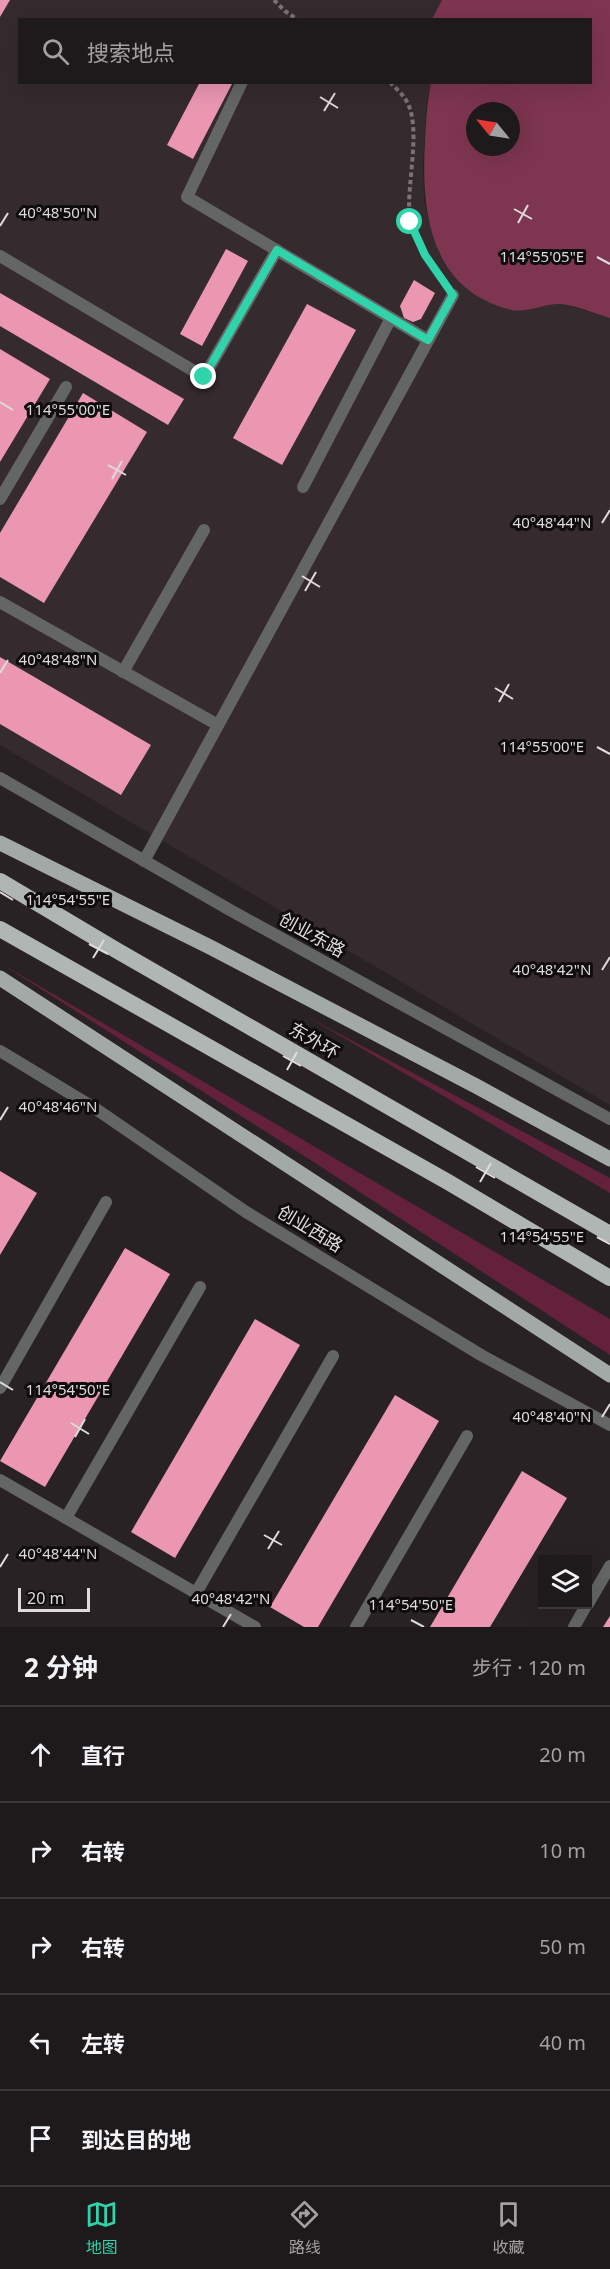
<!DOCTYPE html>
<html lang="zh">
<head>
<meta charset="utf-8">
<style>
	body { margin:0; font-family:"Noto Sans","Noto Sans SC",sans-serif; background:#262324; color:#f1f3f6 }
	.controls { position:absolute; right:18px; bottom:18px; display:grid; overflow:hidden; border-radius:0px; box-shadow:0 6px 24px #0002 }
	.controls button { width:54px; height:54px; display:grid; place-items:center; padding:0; border:0; border-bottom:2px solid #3c383a; background:#1e1a1b; color:#f1f3f6; font:30px sans-serif }
	.compass { position:absolute; left:466px; top:102px; width:54px; height:54px; border-radius:50%; background:#1e1a1b; box-shadow:0 6px 24px #0002; rotate:300deg }
	.scale { position:absolute; left:18px; bottom:15px; width:72px; box-sizing:border-box; padding-left:6px; border:3px solid #dfdbdc; border-top:0; font-size:16px; line-height:21px; white-space:nowrap; color:#dfdbdc; -webkit-text-stroke:4px #0f0c0d; paint-order:stroke }
	.stop { position:absolute; width:18px; height:18px; margin:-14px; border:4px solid #30d4aa; border-radius:50%; background:#fff }
	.stop.end { background:#30d4aa; border-color:#fff; box-shadow:0 2px 6px #0008 }
	.list { margin:0; padding:0; list-style:none }
	h2 { display:flex; justify-content:space-between; align-items:center; height:78px; margin:0; padding:0 24px; font-size:26px }
	h2 small { font-size:20px; font-weight:400; color:#a1a1a3 }
	.list li { display:grid; grid-template-columns:39px 1fr auto; gap:18px; align-items:center; box-sizing:border-box; height:96px; padding:0 24px; border-top:2px solid #3c383a }
	.list b { display:block; font-size:22px; white-space:nowrap }
	.list em { font-size:20px; font-style:normal; color:#a1a1a3 }
	.icon { flex:none; width:33px; height:33px; fill:none; stroke:currentColor; stroke-width:2; stroke-linecap:round; stroke-linejoin:round }
	.map { position:relative; flex:none; width:610px; height:1627px; overflow:hidden }
	.search { position:absolute; background:#1e1a1b; box-shadow:0 6px 24px #0002; left:18px; right:18px; top:18px; height:66px; display:flex; align-items:center; gap:15px; box-sizing:border-box; padding:0 21px; border-radius:0px; color:#a1a1a3; font-size:22px }
	.sheet { height:558px; background:#1e1a1b }
	nav { display:flex; justify-content:space-around; align-items:center; box-sizing:border-box; height:84px; border-top:2px solid #3c383a; background:#1e1a1b; font-size:16px; color:#a1a1a3 }
	nav a { display:grid; justify-items:center; gap:3px }
	nav .on { color:#30d4aa }
	.map>svg:first-child { display:block }
</style>
</head>
<body>
<div class="map">
<svg width="610" height="1627" viewBox="0 0 610 1627">
	<rect width="100%" height="100%" fill="#282224"/>
	<path fill="#352a2e" d="M 0,0 L 442,0 L 432,20 L 20,20 L 20,82 L 431,83 L 427,100 L 423,165 L 424,200 L 431,230 L 440,256 L 537,308 L 559,303 L 610,318 L 610,1105 L 0,745 Z"/>
	<g fill="#63213b">
		<path d="M 0,963 L 610,1319 L 610,1355 L 312,1161 Z"/>
		<path d="M 306,1016 L 610,1178 L 610,1193 Z"/>
	</g>
	<path fill="#7e3550" fill-rule="evenodd" d="M 442,0 L 610,0 L 610,318 C 596,314 570,303 557,304 C 541,305 524,314 508,309 C 429,288 421,210 425,142 C 426,122 427,102 431,83 L 590,82 L 590,20 L 432,19 ZM 475,111 L 511,111 L 511,147 L 475,147 Z"/>
	<g fill="#eb97b2">
		<path d="M 0,0 L 10,0 L 0,17 Z"/>
		<path d="M 200,82 L 233,82 L 193,159 L 167,145 Z"/>
		<path d="M 226,249 L 248,261 L 202,346 L 180,334 Z"/>
		<path d="M 414,280 L 435,293 L 421,319 L 413,322 L 404,318 L 400,306 Z"/>
		<path d="M 0,293 L 184,399 L 168,425 L 0,326 Z"/>
		<path d="M 307,304 L 356,330 L 282,465 L 233,438 Z"/>
		<path d="M 0,349 L 50,379 L 0,462 Z"/>
		<path d="M 83,393 L 147,432 L 44,603 L 0,577 L 0,533 Z"/>
		<path d="M 0,657 L 151,745 L 121,795 L 0,724 Z"/>
		<path d="M 0,1171 L 37,1193 L 0,1255 Z"/>
		<path d="M 125,1248 L 170,1274 L 45,1487 L 0,1461 Z"/>
		<path d="M 255,1319 L 300,1345 L 175,1558 L 131,1532 Z"/>
		<path d="M 395,1395 L 439,1421 L 318,1627 L 304,1627 L 270,1607 Z"/>
		<path d="M 522,1471 L 567,1498 L 490,1627 L 430,1627 Z"/>
		<path d="M 610,1616 L 610,1627 L 603,1627 Z"/>
	</g>
	<g fill="none" stroke-linecap="round" stroke-linejoin="round">
		<g stroke="#797375" stroke-width="4" stroke-dasharray="4.5 3" stroke-linecap="butt">
			<path d="M 274,0 L 285,11 L 298,20"/>
			<path d="M 390,82 C 395,88 402,93 406,100 C 423,128 405,187 410,220 C 414,241 432,265 444,282"/>
		</g>
		<g stroke="#636665" stroke-width="12">
			<path d="M 242,82 L 187,197 L 428,340"/>
			<path d="M 0,256 L 204,377 L 277,250"/>
			<path d="M 303,487 L 391,318"/>
			<path d="M 0,499 L 66,387"/>
			<path d="M 0,602 L 218,725"/>
			<path d="M 123,672 L 204,530"/>
		</g>
		<g stroke="#636665" stroke-width="12">
			<path d="M 0,1388 L 106,1202"/>
			<path d="M 0,1480 L 255,1627"/>
			<path d="M 66,1518 L 200,1287"/>
			<path d="M 196,1593 L 333,1356"/>
			<path d="M 588,1604 L 610,1566"/>
			<path d="M 356,1627 L 467,1436"/>
			<path d="M 574,1627 L 587,1604"/>
		</g>
		<g stroke="#636665" stroke-width="12">
			<path d="M 0,778 L 230,910 L 610,1119"/>
			<path d="M 144,861 L 453,295"/>
			<path d="M 0,1051 L 96,1109 L 246,1212 L 481,1355 L 610,1425"/>
		</g>
		<g stroke="#a3a9a6" stroke-width="15">
			<path d="M 0,843 L 210,947 L 476,1086 L 610,1159"/>
			<path d="M 0,978 L 610,1375"/>
		</g>
		<g stroke="#b0b6b3" stroke-width="16">
			<path d="M 0,881 L 116,950 L 610,1234"/>
			<path d="M 0,929 L 448,1182 L 610,1278"/>
		</g>
	</g>
	<g fill="none" stroke-linecap="round" stroke-linejoin="round">
		<path stroke="#30d4aa" stroke-width="8" d="M 204,377 L 277,250 L 428,340 L 453,295 L 425,255 L 410,222"/>
	</g>
	<path fill="none" stroke="#dfdbdc" stroke-width="2" d="M 320,97 L 338,108M 324,111 L 335,93M 514,209 L 532,219M 518,223 L 528,205M 0,226 L 8,213M 597,257 L 610,264M 0,402 L 13,410M 108,465 L 126,475M 112,479 L 122,461M 602,523 L 610,510M 302,576 L 320,587M 305,591 L 316,572M 0,673 L 8,660M 495,688 L 513,699M 499,702 L 509,684M 597,747 L 610,754M 0,892 L 13,900M 89,944 L 108,954M 93,958 L 104,940M 602,970 L 610,957M 283,1056 L 301,1066M 287,1070 L 297,1052M 0,1120 L 8,1107M 476,1167 L 495,1178M 480,1182 L 491,1163M 597,1237 L 610,1244M 0,1382 L 13,1390M 602,1417 L 610,1404M 71,1423 L 89,1434M 75,1437 L 85,1419M 264,1535 L 282,1545M 268,1549 L 279,1531M 0,1567 L 8,1554M 411,1620 L 424,1627M 223,1627 L 231,1614"/>
	<g text-anchor="middle" stroke-width="6" stroke-linejoin="round" paint-order="stroke">
		<g font-size="18" fill="#dfdbdc" stroke="#0f0c0d">
			<text transform="translate(312 935) rotate(29)" y="6">创业东路</text>
			<text transform="translate(314 1041) rotate(30)" y="6">东外环</text>
			<text transform="translate(310 1229) rotate(31)" y="6">创业西路</text>
		</g>
	</g>
	<g font-size="15" text-anchor="middle" fill="#dfdbdc" stroke="#0f0c0d" stroke-width="6" stroke-linejoin="round" paint-order="stroke">
		<text x="58" y="218">40°48'50"N</text>
		<text x="542" y="262">114°55'05"E</text>
		<text x="68" y="415">114°55'00"E</text>
		<text x="552" y="528">40°48'44"N</text>
		<text x="58" y="665">40°48'48"N</text>
		<text x="542" y="752">114°55'00"E</text>
		<text x="68" y="905">114°54'55"E</text>
		<text x="552" y="975">40°48'42"N</text>
		<text x="58" y="1112">40°48'46"N</text>
		<text x="542" y="1242">114°54'55"E</text>
		<text x="68" y="1395">114°54'50"E</text>
		<text x="552" y="1422">40°48'40"N</text>
		<text x="58" y="1559">40°48'44"N</text>
		<text x="231" y="1604">40°48'42"N</text>
		<text x="411" y="1610">114°54'50"E</text>
	</g>
</svg>
<div class="controls">
<button><svg class="icon" aria-label="layers" viewBox="0 0 24 24"><path d="M12 4l9 5-9 5-9-5zM3 14l9 5 9-5"/></svg></button>
</div>
<svg class="compass" viewBox="-18 -18 36 36"><path d="M0-13l5 13h-10z" fill="#e53935"/><path d="M0 13l5-13h-10z" fill="#a1a1a3"/></svg>
<div class="scale">20 m</div>
<div class="stop" style="left:410px;top:222px"></div>
<div class="stop end" style="left:204px;top:377px"></div>
<div class="search"><svg class="icon" aria-label="search" viewBox="0 0 24 24"><circle cx="10" cy="10" r="6"/><path d="M15 15l6 6"/></svg>搜索地点</div>
</div>
<section class="sheet">
<h2>2 分钟<small>步行 · 120 m</small></h2>
<ul class="list">
<li><svg class="icon" aria-label="ahead" viewBox="0 0 24 24"><path d="M12 20V5M6 11l6-6 6 6"/></svg><div><b>直行</b></div><em>20 m</em></li>
<li><svg class="icon" aria-label="right" viewBox="0 0 24 24"><path d="M7 20v-9h11M14 6l5 5-5 5"/></svg><div><b>右转</b></div><em>10 m</em></li>
<li><svg class="icon" aria-label="right" viewBox="0 0 24 24"><path d="M7 20v-9h11M14 6l5 5-5 5"/></svg><div><b>右转</b></div><em>50 m</em></li>
<li><svg class="icon" aria-label="left" viewBox="0 0 24 24"><path d="M17 20v-9H6M10 6l-5 5 5 5"/></svg><div><b>左转</b></div><em>40 m</em></li>
<li><svg class="icon" aria-label="arrive" viewBox="0 0 24 24"><path d="M6 21V4h12l-3 4 3 4H6"/></svg><div><b>到达目的地</b></div></li>
</ul>
</section>
<nav>
<a class="on"><svg class="icon" aria-label="map" viewBox="0 0 24 24"><path d="M3 6l6-2 6 2 6-2v14l-6 2-6-2-6 2zM9 4v14M15 6v14"/></svg>地图</a>
<a><svg class="icon" aria-label="directions" viewBox="0 0 24 24"><path d="M12 3l9 9-9 9-9-9zM9 14v-3h6M13 9l2 2-2 2"/></svg>路线</a>
<a><svg class="icon" aria-label="saved" viewBox="0 0 24 24"><path d="M7 4h10v16l-5-4-5 4z"/></svg>收藏</a>
</nav>
</body>
</html>
